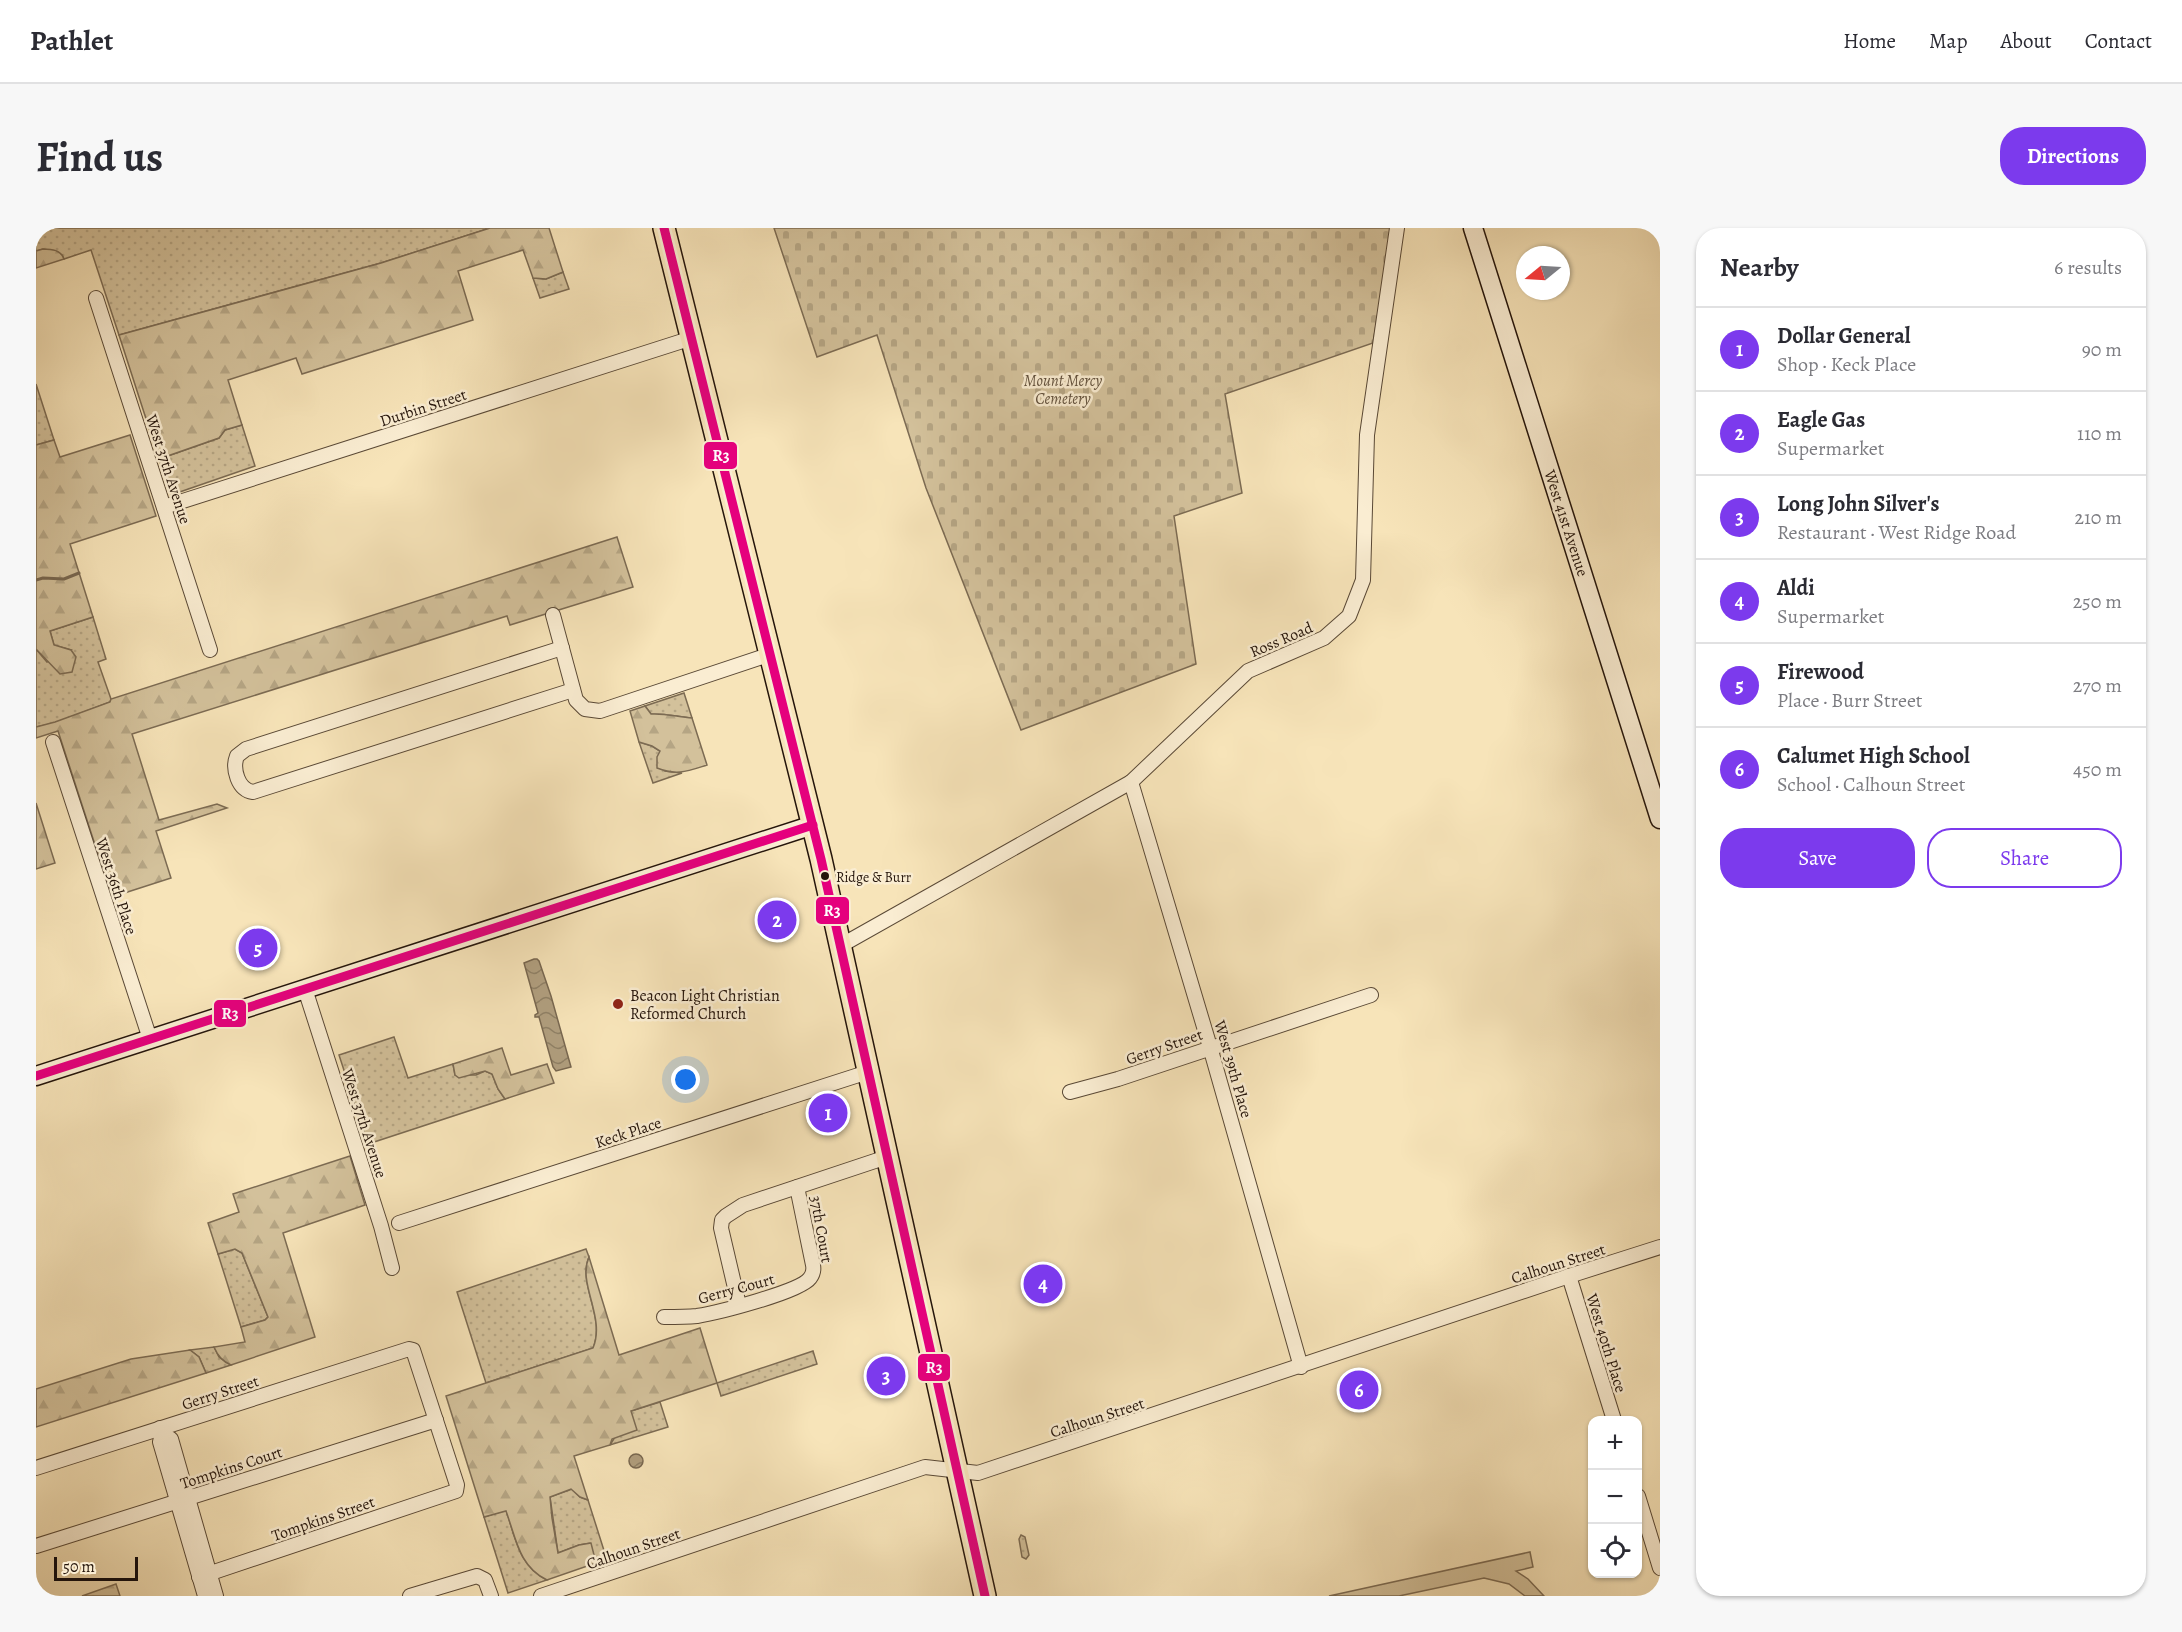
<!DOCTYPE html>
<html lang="en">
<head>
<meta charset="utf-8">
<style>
	body { margin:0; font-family:Alegreya,serif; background:#f7f7f7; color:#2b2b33 }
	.controls { position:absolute; right:18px; bottom:18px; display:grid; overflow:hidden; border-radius:12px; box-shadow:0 2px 4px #0004 }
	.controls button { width:54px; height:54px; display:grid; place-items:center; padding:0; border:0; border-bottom:2px solid #e1e1e2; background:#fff; color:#2b2b33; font:30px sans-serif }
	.compass { position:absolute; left:1480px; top:18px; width:54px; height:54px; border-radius:50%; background:#fff; box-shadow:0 2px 4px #0004; rotate:252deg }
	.scale { position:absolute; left:18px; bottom:15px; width:84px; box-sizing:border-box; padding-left:6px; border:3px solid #25150b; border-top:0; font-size:16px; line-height:21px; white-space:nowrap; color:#25150b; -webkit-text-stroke:4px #faedd2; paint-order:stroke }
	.you { position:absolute; left:650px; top:852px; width:21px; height:21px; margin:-15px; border:4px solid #fff; border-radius:50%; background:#1a73e8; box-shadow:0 0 0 9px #1a73e833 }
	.badge { display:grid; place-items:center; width:39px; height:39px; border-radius:50%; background:#7c3aed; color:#fff; font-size:20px; font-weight:700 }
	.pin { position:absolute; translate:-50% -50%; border:3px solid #fff; box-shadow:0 2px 6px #0006 }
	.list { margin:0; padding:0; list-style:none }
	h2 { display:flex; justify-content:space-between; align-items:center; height:78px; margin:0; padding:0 24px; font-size:26px }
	h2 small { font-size:20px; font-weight:400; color:#7c7c81 }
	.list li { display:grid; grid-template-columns:39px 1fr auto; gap:18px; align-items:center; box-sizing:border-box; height:84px; padding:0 24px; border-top:2px solid #e1e1e2 }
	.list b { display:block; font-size:22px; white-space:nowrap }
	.list p { margin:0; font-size:20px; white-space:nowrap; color:#7c7c81 }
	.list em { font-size:20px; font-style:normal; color:#7c7c81 }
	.actions { display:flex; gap:12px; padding:18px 24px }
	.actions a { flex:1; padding:14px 0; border:2px solid #7c3aed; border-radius:24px; text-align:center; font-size:21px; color:#7c3aed }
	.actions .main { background:#7c3aed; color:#fff }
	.icon { flex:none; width:33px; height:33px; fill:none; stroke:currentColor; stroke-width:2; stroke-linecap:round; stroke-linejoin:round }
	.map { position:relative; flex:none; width:1624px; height:1368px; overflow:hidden; border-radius:24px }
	header { display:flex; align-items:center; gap:36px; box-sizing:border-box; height:84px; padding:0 30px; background:#fff; border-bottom:2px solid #e1e1e2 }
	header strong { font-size:28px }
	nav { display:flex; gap:33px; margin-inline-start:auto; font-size:21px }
	.intro { display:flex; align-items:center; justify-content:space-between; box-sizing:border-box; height:144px; padding:0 36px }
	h1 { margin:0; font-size:42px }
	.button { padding:15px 27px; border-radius:24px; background:#7c3aed; color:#fff; font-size:21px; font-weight:700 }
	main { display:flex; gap:36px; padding:0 36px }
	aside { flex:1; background:#fff; border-radius:24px; box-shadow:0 2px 4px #0004 }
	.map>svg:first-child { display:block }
</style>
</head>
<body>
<header>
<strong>Pathlet</strong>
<nav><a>Home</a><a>Map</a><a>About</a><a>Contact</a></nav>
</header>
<div class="intro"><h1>Find us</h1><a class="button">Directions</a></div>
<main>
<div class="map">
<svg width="1624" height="1368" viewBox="0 0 1624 1368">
	<defs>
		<pattern id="grass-dots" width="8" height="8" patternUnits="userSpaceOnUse" patternTransform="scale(1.5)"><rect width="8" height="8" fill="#d3c19b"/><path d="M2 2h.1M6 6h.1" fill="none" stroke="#b5a584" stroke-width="1.8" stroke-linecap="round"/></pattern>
		<pattern id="forest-firs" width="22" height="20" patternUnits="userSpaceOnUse" patternTransform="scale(1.5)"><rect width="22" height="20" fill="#d3c19b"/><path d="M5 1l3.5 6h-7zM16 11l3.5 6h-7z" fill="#b5a584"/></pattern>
		<pattern id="cemetery-stones" width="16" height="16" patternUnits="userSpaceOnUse" patternTransform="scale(1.5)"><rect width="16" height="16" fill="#d3c19b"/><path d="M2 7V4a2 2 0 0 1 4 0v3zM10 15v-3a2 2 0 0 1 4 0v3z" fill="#b5a584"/></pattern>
		<pattern id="water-waves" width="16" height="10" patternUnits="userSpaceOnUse" patternTransform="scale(1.5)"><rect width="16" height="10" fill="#b09e7e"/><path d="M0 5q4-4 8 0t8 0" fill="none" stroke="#8f8065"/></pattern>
	</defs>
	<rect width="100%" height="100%" fill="#f7e4b9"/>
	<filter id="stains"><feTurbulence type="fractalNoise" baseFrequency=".00333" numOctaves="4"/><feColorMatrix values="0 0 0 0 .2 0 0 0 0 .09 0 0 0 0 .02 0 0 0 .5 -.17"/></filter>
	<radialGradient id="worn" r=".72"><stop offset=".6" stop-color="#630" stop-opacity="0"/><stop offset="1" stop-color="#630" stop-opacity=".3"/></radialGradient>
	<g fill="url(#grass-dots)" stroke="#7c6b53" stroke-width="1.5">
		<path d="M 0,0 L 454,0 L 345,35 L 83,107 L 55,22 L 28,31 L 26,27 L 7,21 L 0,23 Z"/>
		<path d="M 527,44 L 533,61 L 504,70 L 497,50 L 510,51 Z"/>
		<path d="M 0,156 L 18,212 L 0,217 Z"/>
		<path d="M 206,197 L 219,238 L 135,267 L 123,231 L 183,210 L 189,202 Z"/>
		<path d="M 57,389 L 70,431 L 62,434 L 75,471 L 74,474 L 19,495 L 0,499 L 0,421 L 11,434 L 35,422 L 18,417 L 14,403 Z"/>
		<path d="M 648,465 L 656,490 C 642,489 629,485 615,486 L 609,478 Z"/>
		<path d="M 603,514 L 616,518 L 624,523 L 629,543 L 646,545 L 617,555 Z"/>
		<path d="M 358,809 L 372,850 L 417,836 L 419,847 L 440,847 L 449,843 L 456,846 L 462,861 L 469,871 L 332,916 L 303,827 Z"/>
		<path d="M 199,1021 L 206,1025 L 232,1089 L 229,1092 L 205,1099 L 182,1026 Z"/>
		<path d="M 550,1021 L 553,1029 C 541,1056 570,1089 557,1120 L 450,1155 L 421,1064 Z"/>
		<path d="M 178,1119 L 183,1129 L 195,1137 L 170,1145 L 163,1129 L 154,1122 Z"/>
		<path d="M 777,1123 L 781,1136 L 685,1168 L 681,1155 Z"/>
		<path d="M 624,1174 L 632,1199 L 574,1217 L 595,1183 Z"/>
		<path d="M 536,1261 L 544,1269 L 552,1272 L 571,1332 L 560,1335 L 554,1315 L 543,1317 L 522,1325 L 514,1269 Z"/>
		<path d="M 470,1282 C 479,1309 483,1339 511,1352 L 472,1365 L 448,1289 Z"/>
		<path d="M 985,1307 L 989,1309 L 993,1327 L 990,1331 L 986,1329 L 983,1311 Z"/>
	</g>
	<g fill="url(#forest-firs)" stroke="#7c6b53" stroke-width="1.5">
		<path d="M 454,0 L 513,0 L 527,44 L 510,51 L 497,50 L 487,22 L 422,43 L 437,92 L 266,146 L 260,130 L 192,152 L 206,197 L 189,202 L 183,210 L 123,231 L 83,107 L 345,35 Z"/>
		<path d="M 7,21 C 16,21 25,22 28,31 L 0,40 L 0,23 Z"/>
		<path d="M 94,207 L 120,288 L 34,316 L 57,389 L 14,403 L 18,417 L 35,422 L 40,429 L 36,444 L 24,446 L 0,421 L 0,217 L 18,212 L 24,229 Z"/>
		<path d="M 581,309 L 597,359 L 474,397 L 471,388 L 96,506 L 123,592 L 181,576 L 191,580 L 120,603 L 135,650 L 76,669 L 22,503 L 0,510 L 0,499 L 19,494 L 74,474 L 75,471 Z"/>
		<path d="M 609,478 L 615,486 C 629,485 642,489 656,490 L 671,537 C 652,543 641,548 621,540 L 621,529 L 624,523 L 616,518 L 603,514 L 594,483 Z"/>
		<path d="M 0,575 L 19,635 L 0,641 Z"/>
		<path d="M 466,820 L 475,847 L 511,836 L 518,855 L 469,871 L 462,861 L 456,846 L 449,843 L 423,850 L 419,847 L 417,836 Z"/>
		<path d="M 314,928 L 329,977 L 247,1005 L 279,1109 L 195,1137 C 186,1133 182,1128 178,1119 L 209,1114 L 205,1099 L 229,1092 L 232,1089 L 206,1025 L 199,1021 L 182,1026 L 172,995 L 203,984 L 197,966 Z"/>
		<path d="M 553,1029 L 583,1127 L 664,1100 L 681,1155 L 595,1183 L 601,1202 L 576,1211 L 574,1217 L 538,1228 L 552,1272 L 544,1269 L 535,1261 L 514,1269 L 516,1290 L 522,1325 L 543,1317 L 555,1315 L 560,1335 L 511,1352 C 483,1339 480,1310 470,1283 L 448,1289 L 410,1168 L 557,1120 C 570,1089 541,1056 553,1029 Z"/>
		<path d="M 154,1122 L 163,1129 L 170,1145 L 0,1199 L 0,1161 L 95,1131 Z"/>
		<path d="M 80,1356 L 84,1368 L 46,1368 Z"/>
	</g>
	<path fill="url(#cemetery-stones)" stroke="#7c6b53" stroke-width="1.5" d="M 738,0 L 1356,0 L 1337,115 L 1189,166 L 1206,265 L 1138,288 L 1160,436 L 985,502 L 890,260 L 841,107 L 781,129 Z"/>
	<path fill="#d3c19b" stroke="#7c6b53" stroke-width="1.5" d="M 1494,1324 L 1497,1339 L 1480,1343 L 1492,1351 L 1508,1368 L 1489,1368 L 1473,1356 L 1448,1350 L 1363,1368 L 1293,1368 Z"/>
	<g fill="url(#water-waves)" stroke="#786750" stroke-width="1.5">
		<path d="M 498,731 L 501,731 L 503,733 L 515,768 L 535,839 L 520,843 L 517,839 L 503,789 L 499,789 L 499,787 L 502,785 L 488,735 Z"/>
		<circle cx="600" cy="1233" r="7"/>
	</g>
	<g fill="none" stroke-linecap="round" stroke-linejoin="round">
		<path stroke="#786750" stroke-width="3" d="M 0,352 L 7,350 L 28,351 L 43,345"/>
		<defs>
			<g id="street">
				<path d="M 60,70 L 174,422"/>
				<path d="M 128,279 L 656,110"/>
				<path d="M 517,387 L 540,472 L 549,481 L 564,483 L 735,426"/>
				<path d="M 526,420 L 210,521 L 201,528 C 196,541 202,562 217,564 L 537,462"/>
				<path d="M 17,514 L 114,811"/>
				<path d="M 1095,554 L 1174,819 L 1265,1139"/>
				<path d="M 804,718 L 1095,554 L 1212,443 L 1288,410 L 1313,388 L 1327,352 L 1331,207 L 1361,0"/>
				<path d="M 269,761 L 345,998 L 356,1040"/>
				<path d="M 1034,864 L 1082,851 L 1335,767"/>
				<path d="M 363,995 L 832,844"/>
				<path d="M 1533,1048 L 1578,1192"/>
				<path d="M 703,1077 L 685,1000 L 686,992 L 690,988 L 707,977 L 851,929"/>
				<path d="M 628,1089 C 639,1089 650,1089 661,1088 C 680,1085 764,1064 774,1050 C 777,1046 778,1042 777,1037 L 761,959"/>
				<path d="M 124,1200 L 126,1205 L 124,1214 L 169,1368"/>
				<path d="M 126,1205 L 135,1211 L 180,1368"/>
				<path d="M 0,1240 L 373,1121 L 377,1122 L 421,1257 L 420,1263 L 163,1349"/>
				<path d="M 1602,1268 L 1624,1340"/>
				<path d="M 0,1318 L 400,1192"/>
				<path d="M 374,1368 L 441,1348 L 449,1352 L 455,1368"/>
				<path d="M 505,1368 L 889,1239 L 942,1245 L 1533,1048 L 1624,1019"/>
			</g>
			<g id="secondary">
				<path d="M 1437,0 L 1624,591"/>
				<path d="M 0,848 L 777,597"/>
			</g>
			<path id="primary" d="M 628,0 L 785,631 L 949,1368"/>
		</defs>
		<use href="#street" stroke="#5a4936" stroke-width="16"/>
		<use href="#secondary" stroke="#25150b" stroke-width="21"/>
		<use href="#primary" stroke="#25150b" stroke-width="24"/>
		<use href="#street" stroke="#faedd2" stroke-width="14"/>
		<use href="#secondary" stroke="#faedd2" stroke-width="18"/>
		<use href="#primary" stroke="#f7e4b9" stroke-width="21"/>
		<defs>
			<g id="bus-1">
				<path d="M 628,0 L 785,631 L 949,1368"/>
				<path d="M 0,848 L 777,597"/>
			</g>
		</defs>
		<use href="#bus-1" stroke="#faedd2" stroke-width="14"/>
		<use href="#bus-1" stroke="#e5007d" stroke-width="9"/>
	</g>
	<circle fill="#25150b" stroke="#faedd2" stroke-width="2" cx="789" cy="648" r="5"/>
	<circle fill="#8f2418" stroke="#faedd2" stroke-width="2" cx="582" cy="776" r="6"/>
	<g text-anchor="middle" stroke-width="5" stroke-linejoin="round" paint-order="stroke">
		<g font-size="14" fill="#25150b" stroke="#faedd2" text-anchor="start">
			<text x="800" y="654">Ridge &amp; Burr</text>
		</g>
		<g font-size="16" font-style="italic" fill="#62513d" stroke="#faedd2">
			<text x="1027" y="158">Mount Mercy<tspan x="1027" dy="18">Cemetery</tspan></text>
		</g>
		<g font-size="16" fill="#25150b" stroke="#faedd2">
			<text transform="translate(387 179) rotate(-18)" y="6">Durbin Street</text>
			<text transform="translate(133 241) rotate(72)" y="6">West 37th Avenue</text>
			<text transform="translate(1531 295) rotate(72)" y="6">West 41st Avenue</text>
			<text transform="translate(1245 411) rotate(-23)" y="6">Ross Road</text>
			<text transform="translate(81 658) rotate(72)" y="6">West 36th Place</text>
			<text transform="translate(1128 818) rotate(-19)" y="6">Gerry Street</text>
			<text transform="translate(1198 841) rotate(74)" y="6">West 39th Place</text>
			<text transform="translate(329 895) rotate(72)" y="6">West 37th Avenue</text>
			<text transform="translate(592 904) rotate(-18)" y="6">Keck Place</text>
			<text transform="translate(786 1001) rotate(80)" y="6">37th Court</text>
			<text transform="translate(1522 1035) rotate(-18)" y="6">Calhoun Street</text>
			<text transform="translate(700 1060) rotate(-15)" y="6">Gerry Court</text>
			<text transform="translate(1571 1115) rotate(73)" y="6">West 40th Place</text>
			<text transform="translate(184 1164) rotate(-18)" y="6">Gerry Street</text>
			<text transform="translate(1061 1189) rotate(-18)" y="6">Calhoun Street</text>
			<text transform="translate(195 1239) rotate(-18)" y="6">Tompkins Court</text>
			<text transform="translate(287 1290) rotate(-19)" y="6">Tompkins Street</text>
			<text transform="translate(597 1320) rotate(-19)" y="6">Calhoun Street</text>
		</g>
		<g font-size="16" fill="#25150b" stroke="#faedd2" text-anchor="start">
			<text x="594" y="773">Beacon Light Christian<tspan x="594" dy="18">Reformed Church</tspan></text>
		</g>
	</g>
	<g stroke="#faedd2" stroke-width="2">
		<rect x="667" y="213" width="35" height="29" rx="6" fill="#e5007d"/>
		<rect x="779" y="668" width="35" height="29" rx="6" fill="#e5007d"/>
		<rect x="177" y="771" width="34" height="29" rx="6" fill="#e5007d"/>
		<rect x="881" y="1125" width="34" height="29" rx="6" fill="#e5007d"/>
	</g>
	<g font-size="16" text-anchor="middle" font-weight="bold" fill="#fff">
		<text x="685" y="233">R3</text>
		<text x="796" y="688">R3</text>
		<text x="194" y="791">R3</text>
		<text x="898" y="1145">R3</text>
	</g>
	<rect width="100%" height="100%" filter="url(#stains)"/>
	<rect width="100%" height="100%" fill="url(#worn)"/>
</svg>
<div class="controls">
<button>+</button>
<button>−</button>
<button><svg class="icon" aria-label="locate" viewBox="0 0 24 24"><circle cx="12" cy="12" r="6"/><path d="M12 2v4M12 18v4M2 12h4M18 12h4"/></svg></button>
</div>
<svg class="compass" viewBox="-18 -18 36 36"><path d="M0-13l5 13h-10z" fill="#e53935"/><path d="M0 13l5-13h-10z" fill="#7c7c81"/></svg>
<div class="scale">50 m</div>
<div class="you"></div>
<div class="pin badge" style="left:792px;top:885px">1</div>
<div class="pin badge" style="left:741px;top:692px">2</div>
<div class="pin badge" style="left:850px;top:1148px">3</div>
<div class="pin badge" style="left:1007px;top:1056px">4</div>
<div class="pin badge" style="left:222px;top:720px">5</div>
<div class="pin badge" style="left:1323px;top:1162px">6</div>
</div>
<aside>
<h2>Nearby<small>6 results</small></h2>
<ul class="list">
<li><span class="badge">1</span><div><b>Dollar General</b><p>Shop · Keck Place</p></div><em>90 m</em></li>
<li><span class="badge">2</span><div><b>Eagle Gas</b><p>Supermarket</p></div><em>110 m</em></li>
<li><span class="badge">3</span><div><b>Long John Silver's</b><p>Restaurant · West Ridge Road</p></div><em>210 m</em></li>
<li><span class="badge">4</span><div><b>Aldi</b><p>Supermarket</p></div><em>250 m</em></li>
<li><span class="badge">5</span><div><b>Firewood</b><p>Place · Burr Street</p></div><em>270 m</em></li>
<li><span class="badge">6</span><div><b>Calumet High School</b><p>School · Calhoun Street</p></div><em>450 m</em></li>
</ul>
<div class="actions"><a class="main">Save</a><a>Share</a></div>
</aside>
</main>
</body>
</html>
